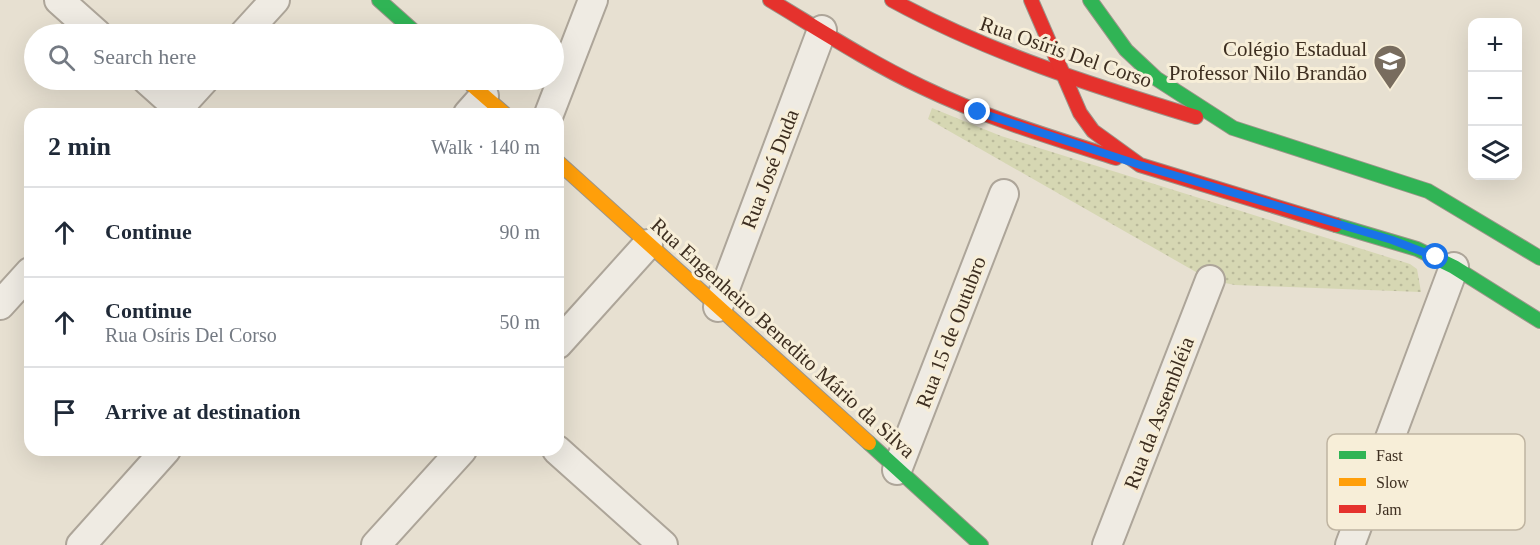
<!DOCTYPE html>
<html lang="en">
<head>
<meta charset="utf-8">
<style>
	body { margin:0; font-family:Georgia,serif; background:#f2f2f3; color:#1f2937 }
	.controls { position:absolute; right:18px; top:18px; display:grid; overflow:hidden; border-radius:12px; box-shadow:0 6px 24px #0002 }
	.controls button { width:54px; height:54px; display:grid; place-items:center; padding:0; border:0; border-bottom:2px solid #e0e1e3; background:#fff; color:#1f2937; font:30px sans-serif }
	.stop { position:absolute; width:18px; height:18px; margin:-14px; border:4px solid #1a73e8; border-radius:50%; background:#fff }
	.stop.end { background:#1a73e8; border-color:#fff; box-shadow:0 2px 6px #0008 }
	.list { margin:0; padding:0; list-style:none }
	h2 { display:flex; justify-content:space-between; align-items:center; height:78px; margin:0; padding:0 24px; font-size:26px }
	h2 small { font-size:20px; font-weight:400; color:#747a83 }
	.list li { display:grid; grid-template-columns:39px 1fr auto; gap:18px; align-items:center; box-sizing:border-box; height:90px; padding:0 24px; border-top:2px solid #e0e1e3 }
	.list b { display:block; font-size:22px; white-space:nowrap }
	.list p { margin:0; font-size:20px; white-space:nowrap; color:#747a83 }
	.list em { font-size:20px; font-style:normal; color:#747a83 }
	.icon { flex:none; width:33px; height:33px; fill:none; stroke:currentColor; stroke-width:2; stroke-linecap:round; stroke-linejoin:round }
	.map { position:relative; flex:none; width:1540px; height:545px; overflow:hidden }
	.search { position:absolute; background:#fff; box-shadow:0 6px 24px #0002; left:24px; top:24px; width:540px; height:66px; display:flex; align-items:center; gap:15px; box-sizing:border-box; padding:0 21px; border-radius:33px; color:#747a83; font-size:22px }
	.panel { position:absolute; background:#fff; box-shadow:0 6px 24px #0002; left:24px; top:108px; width:540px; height:348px; border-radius:18px }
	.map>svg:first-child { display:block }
</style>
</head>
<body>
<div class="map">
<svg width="1540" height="545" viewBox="0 0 1540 545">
	<defs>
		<pattern id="grass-dots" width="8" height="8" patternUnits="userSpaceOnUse" patternTransform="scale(1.5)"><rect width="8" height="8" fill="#d6d7b3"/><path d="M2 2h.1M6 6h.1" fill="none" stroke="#b9b99a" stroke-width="1.8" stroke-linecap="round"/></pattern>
	</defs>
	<rect width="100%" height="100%" fill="#e7e0d1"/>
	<path fill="url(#grass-dots)" d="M 932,108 L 1001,136 L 1410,264 L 1417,269 L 1421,292 L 1235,285 L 1210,280 L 928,119 Z"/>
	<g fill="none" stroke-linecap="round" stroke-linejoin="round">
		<defs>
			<g id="street">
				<path d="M 59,0 L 97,34"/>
				<path d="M 244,34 L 275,0"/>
				<path d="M 147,80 L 185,114"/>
				<path d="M 173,114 L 204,80"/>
				<path d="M 468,114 L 484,96"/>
				<path d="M 549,114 L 593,0"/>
				<path d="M 0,305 L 30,272"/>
				<path d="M 718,307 L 822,30"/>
				<path d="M 558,344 L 648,244"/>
				<path d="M 557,450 L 663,545"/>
				<path d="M 897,470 L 1004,194"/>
				<path d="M 81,545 L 166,450"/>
				<path d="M 376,545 L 462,450"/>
				<path d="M 1107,545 L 1210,280"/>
				<path d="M 1350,545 L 1454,267"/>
			</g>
			<g id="fast">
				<path d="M 379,0 L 417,34"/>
				<path d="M 1090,0 L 1126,50 L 1157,79 L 1233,128 L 1428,191 L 1540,258"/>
				<path d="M 1336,225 L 1417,249 L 1454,267 L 1540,321"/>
				<path d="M 869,443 L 981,545"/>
			</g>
			<g id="slow">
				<path d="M 466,80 L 505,114"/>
				<path d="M 558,162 L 869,443"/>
			</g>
			<g id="jam">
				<path d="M 770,0 C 820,30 869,62 922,87 C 984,117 1050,137 1116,158"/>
				<path d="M 892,0 C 989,53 1091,85 1196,117"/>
				<path d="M 1031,0 L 1080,113 L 1093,131 L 1140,165 L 1336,225"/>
			</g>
		</defs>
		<use href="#street" stroke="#ada599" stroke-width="32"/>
		<use href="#fast" stroke="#9c958a" stroke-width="16"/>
		<use href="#slow" stroke="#9c958a" stroke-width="16"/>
		<use href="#jam" stroke="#9c958a" stroke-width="16"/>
		<use href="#street" stroke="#efebe3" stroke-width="28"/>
		<use href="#fast" stroke="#30b455" stroke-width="14"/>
		<use href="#slow" stroke="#ff9f0a" stroke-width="14"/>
		<use href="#jam" stroke="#e5322d" stroke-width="14"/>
	</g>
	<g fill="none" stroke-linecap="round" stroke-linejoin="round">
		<path stroke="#1a73e8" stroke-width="8" d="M 978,112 L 1140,165 L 1392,240 L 1436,257"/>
	</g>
	<defs>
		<symbol id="school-pin" viewBox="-11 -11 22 30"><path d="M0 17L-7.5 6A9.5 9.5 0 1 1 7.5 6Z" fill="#786c5e" stroke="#f7eed8"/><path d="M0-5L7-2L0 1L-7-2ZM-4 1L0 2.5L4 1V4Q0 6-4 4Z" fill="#fff"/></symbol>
	</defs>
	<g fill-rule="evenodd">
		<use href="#school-pin" x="1371" y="42" width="38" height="52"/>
	</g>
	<g text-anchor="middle" stroke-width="6" stroke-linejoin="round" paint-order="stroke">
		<g font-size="21" fill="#3d2e20" stroke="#f7eed8" text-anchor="end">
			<text x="1367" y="56">Colégio Estadual<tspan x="1367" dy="24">Professor Nilo Brandão</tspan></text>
		</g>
		<g font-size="21" fill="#3d2e20" stroke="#f7eed8">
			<text transform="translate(1066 52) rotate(19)" y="7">Rua Osíris Del Corso</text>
			<text transform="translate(770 169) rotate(-69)" y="7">Rua José Duda</text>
			<text transform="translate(951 332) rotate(-69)" y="7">Rua 15 de Outubro</text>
			<text transform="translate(783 338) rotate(42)" y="7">Rua Engenheiro Benedito Mário da Silva</text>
			<text transform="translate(1159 413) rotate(-69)" y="7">Rua da Assembléia</text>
		</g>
	</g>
	<rect x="1327" y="434" width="198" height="96" rx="9" fill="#f7eed8" stroke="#bfb4a1" stroke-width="1.5"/>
	<rect x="1339" y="451" width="27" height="8" fill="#30b455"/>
	<rect x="1339" y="478" width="27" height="8" fill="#ff9f0a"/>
	<rect x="1339" y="505" width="27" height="8" fill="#e5322d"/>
	<g font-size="16" fill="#3d2e20">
		<text x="1376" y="461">Fast</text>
		<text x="1376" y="488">Slow</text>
		<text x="1376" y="515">Jam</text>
	</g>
</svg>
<div class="controls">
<button>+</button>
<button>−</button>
<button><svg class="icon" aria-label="layers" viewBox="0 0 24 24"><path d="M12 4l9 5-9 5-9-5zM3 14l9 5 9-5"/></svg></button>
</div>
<div class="stop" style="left:1436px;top:257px"></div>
<div class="stop end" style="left:978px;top:112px"></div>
<div class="search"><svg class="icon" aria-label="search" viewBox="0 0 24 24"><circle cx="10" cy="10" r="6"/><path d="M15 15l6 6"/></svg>Search here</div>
<section class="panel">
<h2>2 min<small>Walk · 140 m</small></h2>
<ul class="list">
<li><svg class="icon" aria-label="ahead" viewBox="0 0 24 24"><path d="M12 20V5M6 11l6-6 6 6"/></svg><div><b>Continue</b></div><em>90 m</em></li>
<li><svg class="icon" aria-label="ahead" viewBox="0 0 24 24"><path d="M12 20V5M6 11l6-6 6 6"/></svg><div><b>Continue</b><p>Rua Osíris Del Corso</p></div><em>50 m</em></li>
<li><svg class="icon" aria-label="arrive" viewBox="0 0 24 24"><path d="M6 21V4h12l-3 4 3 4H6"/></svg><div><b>Arrive at destination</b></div></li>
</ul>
</section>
</div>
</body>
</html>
